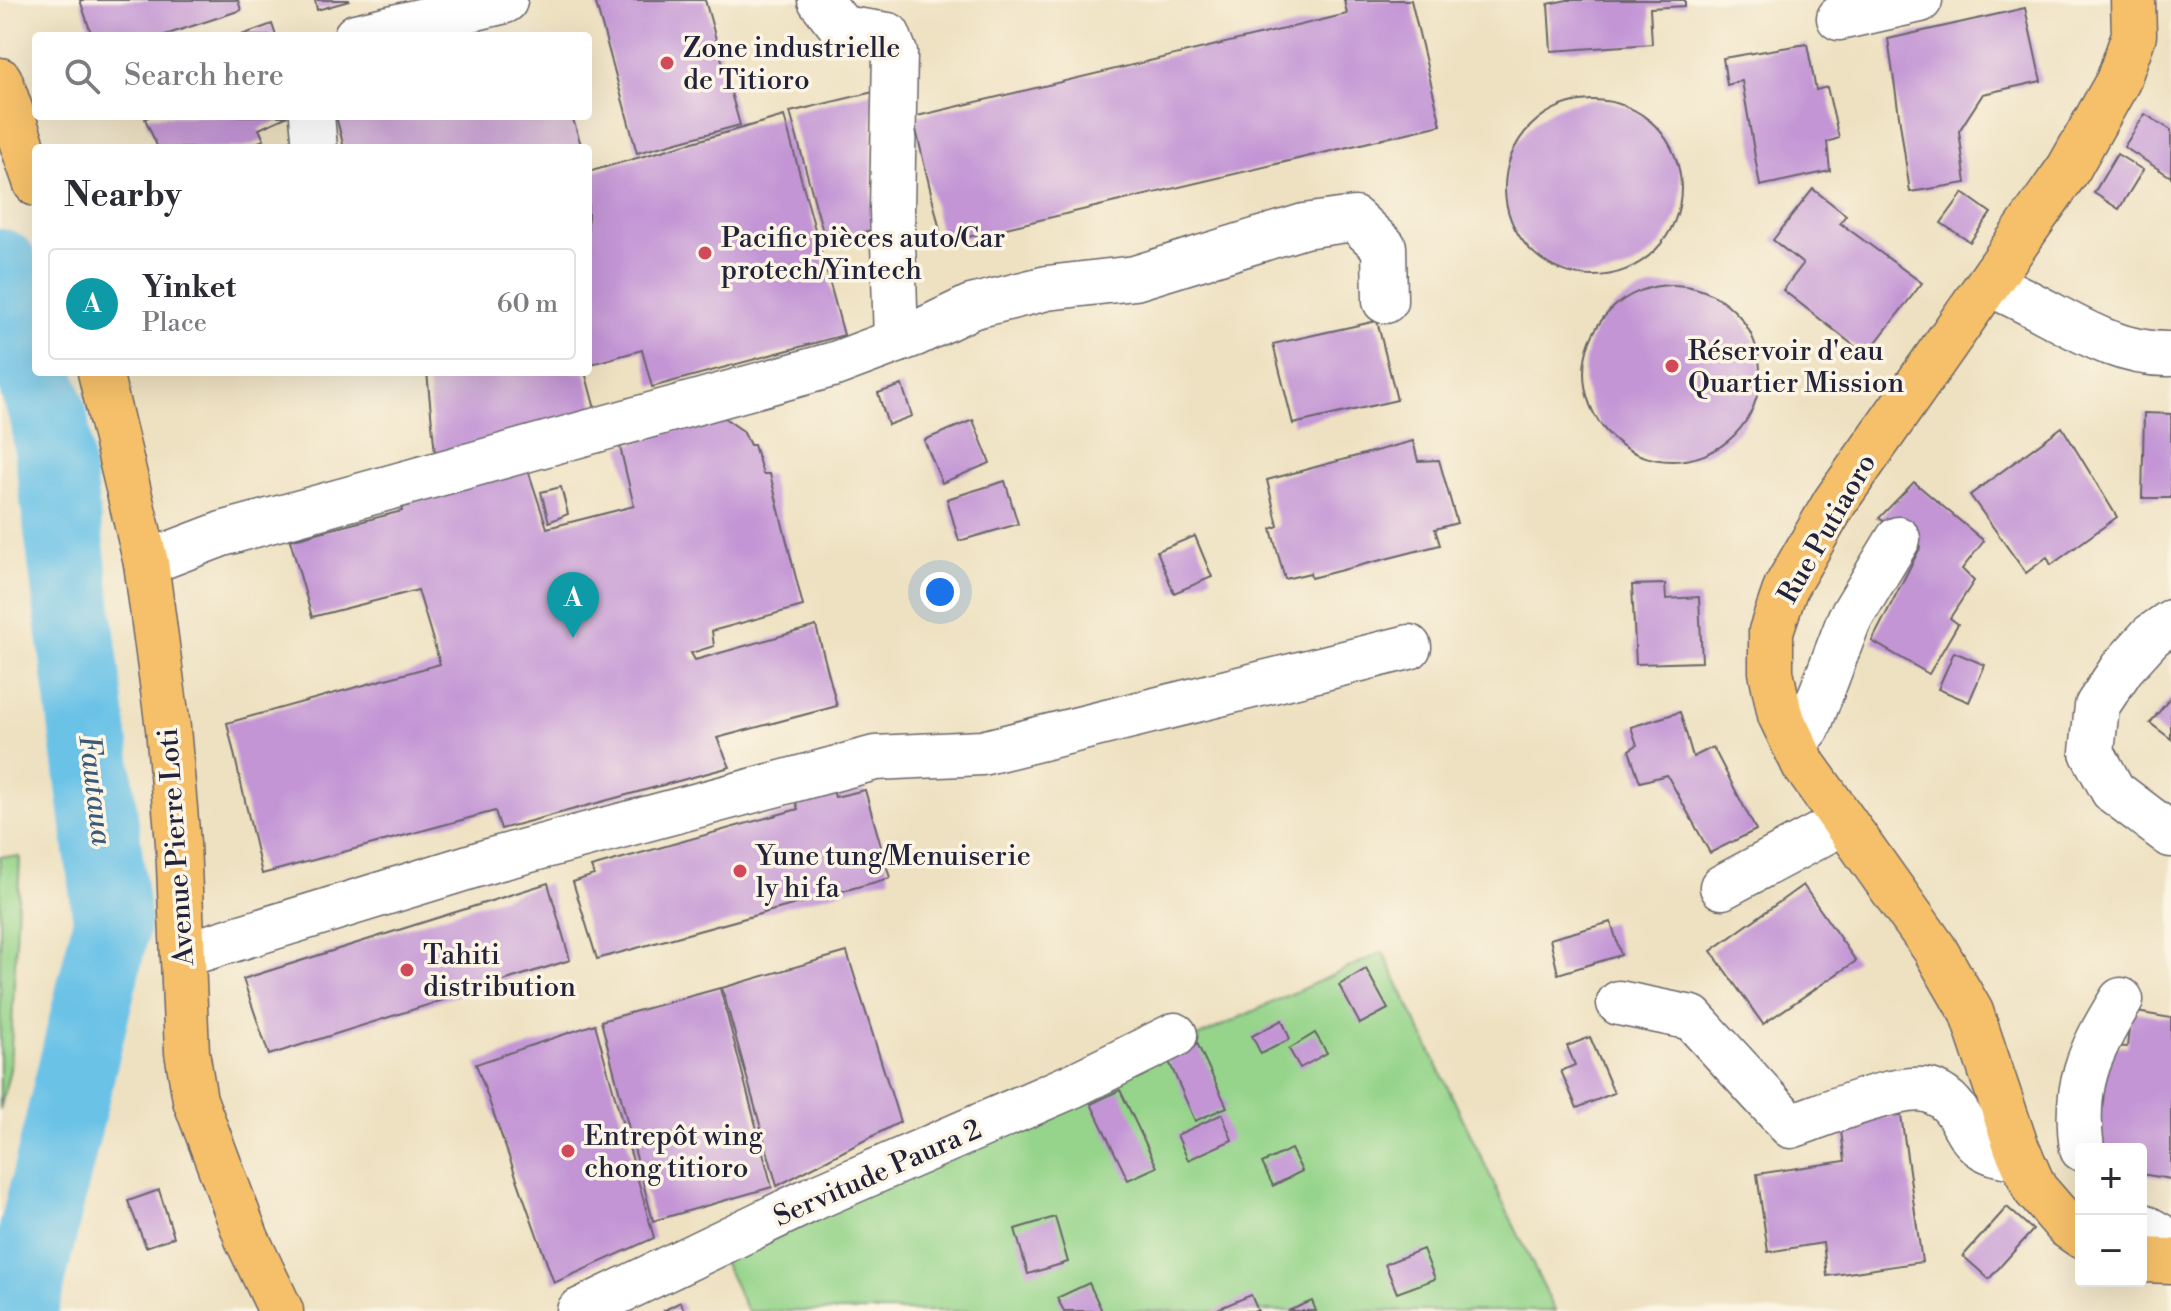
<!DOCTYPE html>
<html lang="en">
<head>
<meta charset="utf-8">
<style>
	body { margin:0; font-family:"Libre Bodoni",serif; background:#f7f7f7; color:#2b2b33 }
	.controls { position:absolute; right:24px; bottom:24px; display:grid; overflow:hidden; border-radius:8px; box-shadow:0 8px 32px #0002 }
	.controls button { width:72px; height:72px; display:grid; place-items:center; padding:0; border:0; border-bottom:2px solid #e1e1e2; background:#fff; color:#2b2b33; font:40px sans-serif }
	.you { position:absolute; left:940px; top:592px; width:28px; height:28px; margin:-20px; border:6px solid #fff; border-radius:50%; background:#1a73e8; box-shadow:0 0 0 12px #1a73e833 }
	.badge { display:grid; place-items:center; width:52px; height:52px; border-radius:50%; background:#0f766e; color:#fff; font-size:26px; font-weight:700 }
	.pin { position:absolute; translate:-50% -66px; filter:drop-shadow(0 2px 4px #0008) }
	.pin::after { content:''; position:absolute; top:42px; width:28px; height:24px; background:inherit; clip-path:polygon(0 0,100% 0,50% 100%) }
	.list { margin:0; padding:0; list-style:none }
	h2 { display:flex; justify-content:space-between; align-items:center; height:104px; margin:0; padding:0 32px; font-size:34px }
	h2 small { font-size:26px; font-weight:400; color:#7c7c81 }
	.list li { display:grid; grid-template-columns:52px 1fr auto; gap:24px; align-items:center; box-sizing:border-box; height:112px; margin:0 16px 16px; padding:0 16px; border:2px solid #e1e1e2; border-radius:8px }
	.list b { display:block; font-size:30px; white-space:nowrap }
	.list p { margin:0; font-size:26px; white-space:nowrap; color:#7c7c81 }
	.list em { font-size:26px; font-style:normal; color:#7c7c81 }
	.icon { flex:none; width:44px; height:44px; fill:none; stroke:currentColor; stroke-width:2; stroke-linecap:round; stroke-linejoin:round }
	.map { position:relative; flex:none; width:2171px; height:1311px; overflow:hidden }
	.search { position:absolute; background:#fff; box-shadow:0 8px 32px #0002; left:32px; top:32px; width:560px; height:88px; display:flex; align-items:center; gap:20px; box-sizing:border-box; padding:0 28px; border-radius:8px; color:#7c7c81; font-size:30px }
	.panel { position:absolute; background:#fff; box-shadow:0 8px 32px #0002; left:32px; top:144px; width:560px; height:232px; border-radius:8px }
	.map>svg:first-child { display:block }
</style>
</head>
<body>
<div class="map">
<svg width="2171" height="1311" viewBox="0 0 2171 1311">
	<rect width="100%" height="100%" fill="#fcf5e5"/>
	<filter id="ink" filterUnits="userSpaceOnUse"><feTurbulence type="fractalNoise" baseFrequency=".0125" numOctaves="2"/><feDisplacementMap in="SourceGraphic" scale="16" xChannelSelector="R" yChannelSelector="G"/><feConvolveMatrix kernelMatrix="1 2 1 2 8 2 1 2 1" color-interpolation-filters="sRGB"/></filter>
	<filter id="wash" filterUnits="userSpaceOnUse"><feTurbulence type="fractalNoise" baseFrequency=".006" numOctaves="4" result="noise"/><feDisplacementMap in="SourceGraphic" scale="32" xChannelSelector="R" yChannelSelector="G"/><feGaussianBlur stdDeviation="1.8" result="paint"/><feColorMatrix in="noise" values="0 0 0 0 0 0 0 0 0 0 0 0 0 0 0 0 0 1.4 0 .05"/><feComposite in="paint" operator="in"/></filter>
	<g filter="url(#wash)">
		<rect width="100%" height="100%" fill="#eee1c1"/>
		<g fill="#95d48a" stroke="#5c7b62" stroke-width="2">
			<path d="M 0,856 L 20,857 L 10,1069 L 0,1110 Z"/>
			<path d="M 1383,952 L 1555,1311 L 747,1311 L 720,1255 Z"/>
		</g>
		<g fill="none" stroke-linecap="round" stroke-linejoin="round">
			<path stroke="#6ac2e7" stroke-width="78" d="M 0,268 L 49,418 L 112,921 L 19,1311"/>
		</g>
		<g id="blocks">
			<g fill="#c395d5">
				<path d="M 80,0 L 238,0 L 241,10 L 162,36 L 92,36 Z"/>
				<path d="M 315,0 L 349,0 L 349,1 L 317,10 Z"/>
				<path d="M 595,0 L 705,0 L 740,125 L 637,153 Z"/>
				<path d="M 1344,0 L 1411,0 L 1441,125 L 943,243 L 913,117 L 1347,14 Z"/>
				<path d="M 1567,0 L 1685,0 L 1685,6 L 1650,8 L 1652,44 L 1551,51 L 1548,4 Z"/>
				<path d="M 2025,8 L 2041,81 L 1983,94 L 1959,131 L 1966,183 L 1910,192 L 1888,39 Z"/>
				<path d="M 272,24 L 276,36 L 239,36 Z"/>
				<path d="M 1807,44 L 1816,90 L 1827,87 L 1839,138 L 1827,142 L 1830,171 L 1760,186 L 1742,81 L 1727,85 L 1723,58 Z"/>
				<path d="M 873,92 L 871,230 L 826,243 L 790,112 Z"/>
				<circle cx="1593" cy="188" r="88"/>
				<path d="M 2145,114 L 2171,130 L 2171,177 L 2124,147 Z"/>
				<path d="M 150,116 L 288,116 L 259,129 L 264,140 L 242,148 L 158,148 L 145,119 Z"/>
				<path d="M 336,116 L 572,116 L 582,148 L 344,148 Z"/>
				<path d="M 784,116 L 844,335 L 652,387 L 642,350 L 588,365 L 588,172 Z"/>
				<path d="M 2117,154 L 2143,170 L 2119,209 L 2094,193 Z"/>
				<path d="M 1813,189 L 1846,215 L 1840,223 L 1922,283 L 1866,355 L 1783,290 L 1803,264 L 1773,240 Z"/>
				<path d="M 1963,193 L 1991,213 L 1970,242 L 1941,223 Z"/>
				<circle cx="1672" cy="373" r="88"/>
				<path d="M 1377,321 L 1397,400 L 1293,424 L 1273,344 Z"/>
				<path d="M 427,372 L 585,372 L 595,409 L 435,454 Z"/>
				<path d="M 902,385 L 912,416 L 888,425 L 878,393 Z"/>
				<path d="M 2144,413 L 2171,414 L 2171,498 L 2142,498 Z"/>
				<path d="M 723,417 L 743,431 L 750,445 L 754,445 L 763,474 L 770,474 L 803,606 L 712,631 L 714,646 L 691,653 L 695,660 L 816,626 L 837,706 L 717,738 L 730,767 L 501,829 L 495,811 L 262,874 L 227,723 L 440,664 L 418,590 L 312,617 L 290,540 L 402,511 L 401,504 L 528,470 L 547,528 L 634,506 L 620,447 Z"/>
				<path d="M 973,420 L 990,463 L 942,483 L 924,440 Z"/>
				<path d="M 2062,427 L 2117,517 L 2051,565 L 2047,557 L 2026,573 L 1970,495 Z"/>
				<path d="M 1413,441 L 1418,461 L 1439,460 L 1457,523 L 1435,529 L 1440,545 L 1311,578 L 1310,573 L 1285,579 L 1271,529 L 1278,526 L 1267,480 Z"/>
				<path d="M 1005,481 L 1018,524 L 959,541 L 947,499 Z"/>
				<path d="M 1914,482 L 1984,541 L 1962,569 L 1974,581 L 1950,618 L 1958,624 L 1929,674 L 1872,641 L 1921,546 L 1879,518 Z"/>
				<path d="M 561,487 L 568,514 L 549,522 L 541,492 Z"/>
				<path d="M 1195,536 L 1212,577 L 1174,593 L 1157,551 Z"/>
				<path d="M 1665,584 L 1666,599 L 1699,597 L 1702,662 L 1636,664 L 1632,585 Z"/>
				<path d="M 1954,652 L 1985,665 L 1969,702 L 1938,689 Z"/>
				<path d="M 2171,697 L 2171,739 L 2150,723 Z"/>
				<path d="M 1680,712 L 1693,757 L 1713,747 L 1756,830 L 1710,853 L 1667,775 L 1640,782 L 1629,750 L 1637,745 L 1631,727 Z"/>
				<path d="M 831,784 L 835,797 L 865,790 L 890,878 L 597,959 L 573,882 L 594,875 L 591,867 L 798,809 L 793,793 Z"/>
				<path d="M 548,883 L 570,960 L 269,1055 L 243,979 Z"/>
				<path d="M 1803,885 L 1856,961 L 1763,1024 L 1711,951 Z"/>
				<path d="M 1611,922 L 1621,955 L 1558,974 L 1550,939 Z"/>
				<path d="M 847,952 L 900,1122 L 777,1186 L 722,988 Z"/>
				<path d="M 1366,969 L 1388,1009 L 1360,1024 L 1339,985 Z"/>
				<path d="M 720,988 L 772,1187 L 653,1221 L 601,1021 Z"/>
				<path d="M 2131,1011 L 2171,1018 L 2171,1179 L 2141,1174 L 2141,1149 L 2098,1149 L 2094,1127 L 2109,1046 L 2127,1047 Z"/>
				<path d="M 1282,1020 L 1290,1039 L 1261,1054 L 1252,1036 Z"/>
				<path d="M 595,1024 L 654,1238 L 554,1283 L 476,1064 Z"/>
				<path d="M 1315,1033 L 1327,1053 L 1300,1068 L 1289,1049 Z"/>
				<path d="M 1590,1037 L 1614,1093 L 1577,1108 L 1561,1071 L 1575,1065 L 1567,1046 Z"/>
				<path d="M 1197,1043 L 1227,1107 L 1195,1121 L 1167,1057 Z"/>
				<path d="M 1120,1090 L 1157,1167 L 1128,1180 L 1091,1104 Z"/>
				<path d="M 1222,1114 L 1232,1140 L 1188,1160 L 1177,1135 Z"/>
				<path d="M 1901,1115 L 1922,1262 L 1827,1276 L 1823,1243 L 1768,1252 L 1757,1174 L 1845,1161 L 1840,1124 Z"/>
				<path d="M 1291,1149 L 1302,1171 L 1273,1186 L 1262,1163 Z"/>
				<path d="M 159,1190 L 174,1237 L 146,1247 L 128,1201 Z"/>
				<path d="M 2007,1207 L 2033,1230 L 1989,1279 L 1963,1256 Z"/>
				<path d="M 1055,1217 L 1068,1262 L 1028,1274 L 1015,1229 Z"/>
				<path d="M 1423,1249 L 1435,1279 L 1397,1293 L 1385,1264 Z"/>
				<path d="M 1089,1283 L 1102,1311 L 1064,1311 L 1057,1298 Z"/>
				<path d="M 1251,1295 L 1258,1311 L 1213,1311 Z"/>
				<path d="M 1312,1301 L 1316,1311 L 1288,1311 Z"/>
				<path d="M 680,1302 L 685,1311 L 663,1311 Z"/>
			</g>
		</g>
	</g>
	<g filter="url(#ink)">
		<use href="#blocks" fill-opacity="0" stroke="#69656a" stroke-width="2"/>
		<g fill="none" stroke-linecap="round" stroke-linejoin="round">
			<defs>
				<g id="minor">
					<path d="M 820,0 L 842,28 L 888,35 L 895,53 L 892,209 L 896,341"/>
					<path d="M 1839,18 L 1920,0"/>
					<path d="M 356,36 L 505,1"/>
					<path d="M 312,116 L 315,148"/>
					<path d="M 1988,284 C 2049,307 2103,356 2171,354"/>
					<path d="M 146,563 L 222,534 L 835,364 L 915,334 L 971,307 L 1047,288 L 1135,278 L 1304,226 L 1354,219 L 1384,247 L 1385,301"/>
					<path d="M 2171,622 L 2151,636 L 2122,668 L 2097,706 L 2092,752 L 2113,791 L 2171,835"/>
					<path d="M 1794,743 L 1808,728 L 1849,620 L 1898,539"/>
					<path d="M 1722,887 L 1844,822"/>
					<path d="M 183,955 L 492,860 L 875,758 L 982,753 L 1409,647"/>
					<path d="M 1619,1003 L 1692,1018 L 1791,1126 C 1822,1116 1904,1080 1933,1092 C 1975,1110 1953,1154 2021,1157"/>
					<path d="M 2082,1149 C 2073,1086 2089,1052 2121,1000"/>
					<path d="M 2141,1225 L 2171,1242"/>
					<path d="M 579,1311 L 814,1198 L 1074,1085 L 1175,1035"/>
				</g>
				<g id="major">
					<path d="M 0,80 L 36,184"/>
					<path d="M 100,372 L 146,563 L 168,728 L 178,843 L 187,1052 L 195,1100 L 247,1239 L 281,1311"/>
					<path d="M 2081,1236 L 2068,1227 L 2035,1189 L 2016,1146 L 1971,1012 L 1934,948 L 1804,765 L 1780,715 L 1771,672 L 1771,631 L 1786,587 L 1835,502 L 2069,168 L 2118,81 L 2134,35 L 2133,0"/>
					<path d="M 2141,1260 L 2171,1261"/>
				</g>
			</defs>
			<use href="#minor" stroke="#69656a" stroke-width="47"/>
			<use href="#major" stroke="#69656a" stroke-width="47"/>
			<use href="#minor" stroke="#fff" stroke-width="44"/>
			<use href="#major" stroke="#f6c06b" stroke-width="44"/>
		</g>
	</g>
	<g fill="#d1495b" stroke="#fcf5e5" stroke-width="3">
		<circle cx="667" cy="63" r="8"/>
		<circle cx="705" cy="253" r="8"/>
		<circle cx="1672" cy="366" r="8"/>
		<circle cx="740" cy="871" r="8"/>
		<circle cx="407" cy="970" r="8"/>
		<circle cx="568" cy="1151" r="8"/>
	</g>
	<g text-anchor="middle" stroke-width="7" stroke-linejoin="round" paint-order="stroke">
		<g font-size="28" fill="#22223b" stroke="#fcf5e5" text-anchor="start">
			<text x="683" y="57">Zone industrielle<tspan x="683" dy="32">de Titioro</tspan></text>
			<text x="721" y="247">Pacific pièces auto/Car<tspan x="721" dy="32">protech/Yintech</tspan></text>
			<text x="1688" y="360">Réservoir d'eau<tspan x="1688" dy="32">Quartier Mission</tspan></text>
			<text x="756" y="865">Yune tung/Menuiserie<tspan x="756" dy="32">ly hi fa</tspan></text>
			<text x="423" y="964">Tahiti<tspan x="423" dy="32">distribution</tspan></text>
			<text x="584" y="1145">Entrepôt wing<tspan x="584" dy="32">chong titioro</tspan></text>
		</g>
		<g font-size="28" fill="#22223b" stroke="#fcf5e5">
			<text transform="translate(1826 528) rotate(-60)" y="10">Rue Putiaoro</text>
			<text transform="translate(175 847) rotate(-94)" y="10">Avenue Pierre Loti</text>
			<text transform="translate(877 1172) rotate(-24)" y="10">Servitude Paura 2</text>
		</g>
		<g font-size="30" font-style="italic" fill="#3b5a77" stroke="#fcf5e5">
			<text transform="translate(96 790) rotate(83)" y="10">Fautaua</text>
		</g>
	</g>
</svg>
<div class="controls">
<button>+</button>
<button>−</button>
</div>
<div class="you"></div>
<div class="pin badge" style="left:573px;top:638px;background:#0f9aa8">A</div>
<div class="search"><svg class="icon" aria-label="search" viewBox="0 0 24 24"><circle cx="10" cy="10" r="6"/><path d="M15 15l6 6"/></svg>Search here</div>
<section class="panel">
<h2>Nearby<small></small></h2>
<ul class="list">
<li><span class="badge" style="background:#0f9aa8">A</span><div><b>Yinket</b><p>Place</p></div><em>60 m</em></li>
</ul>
</section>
</div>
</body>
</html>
